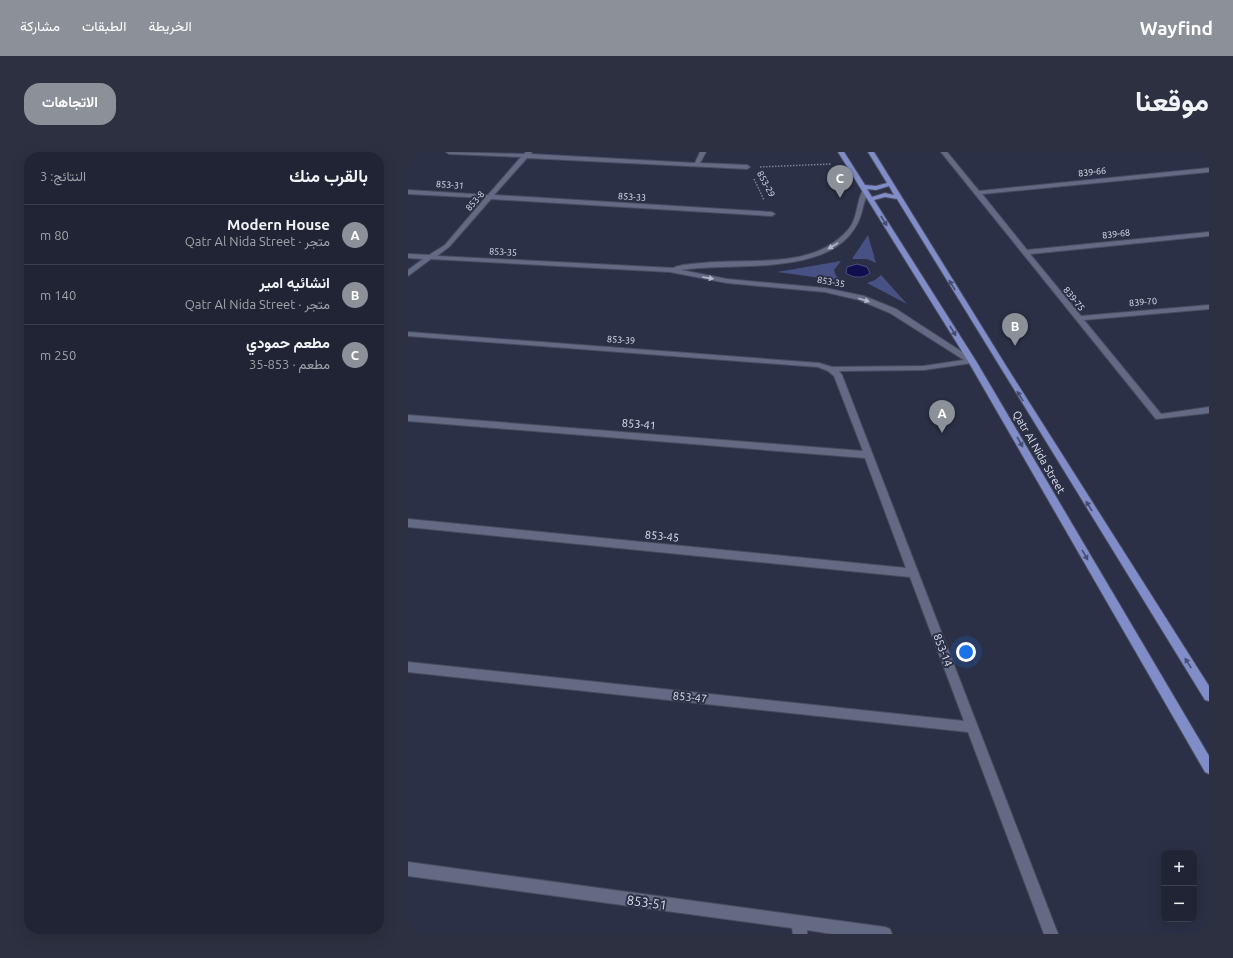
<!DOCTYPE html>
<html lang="ar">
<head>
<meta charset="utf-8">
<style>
	body { margin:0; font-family:Ubuntu,Vazirmatn,sans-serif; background:#2d3040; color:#f1f3f6; direction:rtl }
	.controls { position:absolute; right:12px; bottom:12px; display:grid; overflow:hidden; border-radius:8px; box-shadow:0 4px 16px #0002 }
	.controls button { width:36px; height:36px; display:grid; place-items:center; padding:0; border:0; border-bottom:1px solid #3d414f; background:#202434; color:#f1f3f6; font:20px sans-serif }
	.you { position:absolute; left:558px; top:500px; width:14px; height:14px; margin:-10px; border:3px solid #fff; border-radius:50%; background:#1a73e8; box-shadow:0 0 0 6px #1a73e833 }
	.badge { display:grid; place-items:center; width:26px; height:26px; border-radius:50%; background:#8c9099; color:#fff; font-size:13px; font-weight:700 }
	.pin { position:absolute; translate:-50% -33px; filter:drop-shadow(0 1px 2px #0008) }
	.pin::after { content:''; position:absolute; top:21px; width:14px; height:12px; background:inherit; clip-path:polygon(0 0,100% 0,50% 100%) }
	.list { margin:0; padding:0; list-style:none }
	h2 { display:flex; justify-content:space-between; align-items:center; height:52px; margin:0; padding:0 16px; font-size:17px }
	h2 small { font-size:13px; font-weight:400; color:#a2a4ac }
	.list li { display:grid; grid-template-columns:26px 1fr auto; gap:12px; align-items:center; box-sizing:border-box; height:60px; padding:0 16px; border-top:1px solid #3d414f }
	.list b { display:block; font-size:15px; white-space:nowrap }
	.list p { margin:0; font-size:13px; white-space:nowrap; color:#a2a4ac }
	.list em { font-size:13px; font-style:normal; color:#a2a4ac }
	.map { position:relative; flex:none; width:801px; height:782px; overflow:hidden; direction:ltr; border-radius:16px }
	header { display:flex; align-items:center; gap:24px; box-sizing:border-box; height:56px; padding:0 20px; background:#8c9099; color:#fff }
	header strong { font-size:19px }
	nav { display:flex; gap:22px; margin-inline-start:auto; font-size:14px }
	.intro { display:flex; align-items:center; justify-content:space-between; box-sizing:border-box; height:96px; padding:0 24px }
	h1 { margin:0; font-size:28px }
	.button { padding:10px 18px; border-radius:16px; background:#8c9099; color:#fff; font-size:14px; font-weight:700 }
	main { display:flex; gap:24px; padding:0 24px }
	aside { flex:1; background:#202434; border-radius:16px; box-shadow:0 4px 16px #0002 }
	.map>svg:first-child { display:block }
</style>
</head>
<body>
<header>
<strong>Wayfind</strong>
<nav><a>الخريطة</a><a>الطبقات</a><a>مشاركة</a></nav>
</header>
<div class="intro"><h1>موقعنا</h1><a class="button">الاتجاهات</a></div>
<main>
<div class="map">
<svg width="801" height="782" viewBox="0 0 801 782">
	<rect width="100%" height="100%" fill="#2b3046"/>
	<g fill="#475184">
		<path d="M 460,83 L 468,111 L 459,107 L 444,107 Z"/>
		<path d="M 433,109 L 426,118 L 428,124 L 435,129 L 369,120 Z"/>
		<path d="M 473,123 L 499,152 L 459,131 L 467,128 Z"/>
	</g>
	<path fill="#110e4f" stroke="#4e4d7f" d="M 449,112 L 459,115 L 462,121 C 455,127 445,126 438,121 L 439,115 Z"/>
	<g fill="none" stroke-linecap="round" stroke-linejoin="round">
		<defs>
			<g id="minor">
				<path d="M 38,0 L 116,2 L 118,0 L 124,0 L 122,2 L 287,11 L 292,0 L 298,0 L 292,11 L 339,13 L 342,15 L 339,17 L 119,6 L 86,43 L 364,60 L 367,62 L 364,64 L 83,47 L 41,95 L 29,104 L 265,116 C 273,112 286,112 295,111 C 343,106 405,118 440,78 C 450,67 448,50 455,38 L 459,38 C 460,42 456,50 455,55 C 440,129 329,109 273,118 L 319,127 L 417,136 L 456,144 L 488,157 L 568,209 L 564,211 L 516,218 L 431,219 L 434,223 L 650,782 L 636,782 L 560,580 L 0,520 L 0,510 L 556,569 L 502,425 L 0,375 L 0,367 L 498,416 L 457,306 L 0,269 L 0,263 L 455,299 L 426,224 L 420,219 L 410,215 L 0,184 L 0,180 L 411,211 L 424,215 L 516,214 L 556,208 L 482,161 L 451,148 L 417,140 L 319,131 L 262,120 L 23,107 L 0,124 L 0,118 L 15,107 L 0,106 L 0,102 L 21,103 L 37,93 L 77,46 L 0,42 L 0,38 L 80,43 L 113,5 L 41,2 Z"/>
				<path d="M 533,0 L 539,0 L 571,39 L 801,16 L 801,20 L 574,42 L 619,98 L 801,80 L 801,84 L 622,102 L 673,164 L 801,153 L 801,157 L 676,168 L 753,262 L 801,255 L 801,261 L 748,267 Z"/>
				<path d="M 0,710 L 477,775 L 482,777 L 484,782 L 424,782 L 399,778 L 399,782 L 385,782 L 384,776 L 0,724 Z"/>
			</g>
			<path id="major" d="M 430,0 L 436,0 L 457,33 L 468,34 L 479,31 L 460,0 L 466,0 L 600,217 L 801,534 L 801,549 L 797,548 L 489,47 L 477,45 L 466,48 L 568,209 L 801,604 L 801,622 L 797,620 L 560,209 ZM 481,34 L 486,43 L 477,41 L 464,45 L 459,37 L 468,38 Z"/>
		</defs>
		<use href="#minor" stroke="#494c5f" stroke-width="2"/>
		<use href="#major" stroke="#494c5f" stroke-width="2"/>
		<g stroke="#7e8294" stroke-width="1.5" stroke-dasharray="1.5 1.5" stroke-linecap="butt">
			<path d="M 352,15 L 423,12"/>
			<path d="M 346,27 L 356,48"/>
		</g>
		<use href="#minor" fill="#646a83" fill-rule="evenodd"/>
		<use href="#major" fill="#818dc9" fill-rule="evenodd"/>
	</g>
	<defs><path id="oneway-solid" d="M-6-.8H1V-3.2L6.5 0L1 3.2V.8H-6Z"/></defs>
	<g fill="#454c6d">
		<use href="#oneway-solid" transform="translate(476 69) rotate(58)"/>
		<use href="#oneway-solid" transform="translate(544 133) rotate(-122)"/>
		<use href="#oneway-solid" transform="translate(545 179) rotate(58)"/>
		<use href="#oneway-solid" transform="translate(612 244) rotate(-122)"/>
		<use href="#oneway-solid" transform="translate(612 290) rotate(60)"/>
		<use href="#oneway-solid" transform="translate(681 354) rotate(-122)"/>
		<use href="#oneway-solid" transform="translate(677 403) rotate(60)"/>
		<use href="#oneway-solid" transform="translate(780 511) rotate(-122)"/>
	</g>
	<g fill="#b3b7ca">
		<use href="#oneway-solid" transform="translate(425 94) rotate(149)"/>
		<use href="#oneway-solid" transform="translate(300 126) rotate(9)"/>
		<use href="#oneway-solid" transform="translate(456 148) rotate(18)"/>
	</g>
	<g text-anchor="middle" stroke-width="4" stroke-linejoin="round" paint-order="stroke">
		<g font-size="9" fill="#dee1f0" stroke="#2b3046">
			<text transform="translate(684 20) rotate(-6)" y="3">839-66</text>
			<text transform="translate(358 32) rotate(62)" y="3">853-29</text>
			<text transform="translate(42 33) rotate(4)" y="3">853-31</text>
			<text transform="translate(224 45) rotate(4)" y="3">853-33</text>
			<text transform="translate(67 49) rotate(-49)" y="3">853-8</text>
			<text transform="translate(708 82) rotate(-6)" y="3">839-68</text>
			<text transform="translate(95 100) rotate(3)" y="3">853-35</text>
			<text transform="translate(423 130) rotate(10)" y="3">853-35</text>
			<text transform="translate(666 147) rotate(51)" y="3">839-75</text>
			<text transform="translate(735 150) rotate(-5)" y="3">839-70</text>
			<text transform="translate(213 188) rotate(4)" y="3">853-39</text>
		</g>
		<g font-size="11" fill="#dee1f0" stroke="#2b3046">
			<text transform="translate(231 272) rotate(5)" y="4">853-41</text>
			<text transform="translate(631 300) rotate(60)" y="4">Qatr Al Nida Street</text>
			<text transform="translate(254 384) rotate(6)" y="4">853-45</text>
			<text transform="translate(535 498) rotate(69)" y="4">853-14</text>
			<text transform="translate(282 545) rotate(6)" y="4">853-47</text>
		</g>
		<g font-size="13" fill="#dee1f0" stroke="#2b3046">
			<text transform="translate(239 750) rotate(8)" y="5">853-51</text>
		</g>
	</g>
</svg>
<div class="controls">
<button>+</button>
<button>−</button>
</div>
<div class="you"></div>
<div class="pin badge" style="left:534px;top:281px">A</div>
<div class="pin badge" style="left:607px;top:194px">B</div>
<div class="pin badge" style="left:432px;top:46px">C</div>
</div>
<aside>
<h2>بالقرب منك<small>النتائج: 3</small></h2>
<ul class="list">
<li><span class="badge">A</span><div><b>Modern House</b><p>متجر · Qatr Al Nida Street</p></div><em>80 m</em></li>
<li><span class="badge">B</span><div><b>انشائيه امير</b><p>متجر · Qatr Al Nida Street</p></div><em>140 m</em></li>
<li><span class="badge">C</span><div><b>مطعم حمودي</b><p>مطعم · 853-35</p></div><em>250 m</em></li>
</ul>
</aside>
</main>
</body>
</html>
